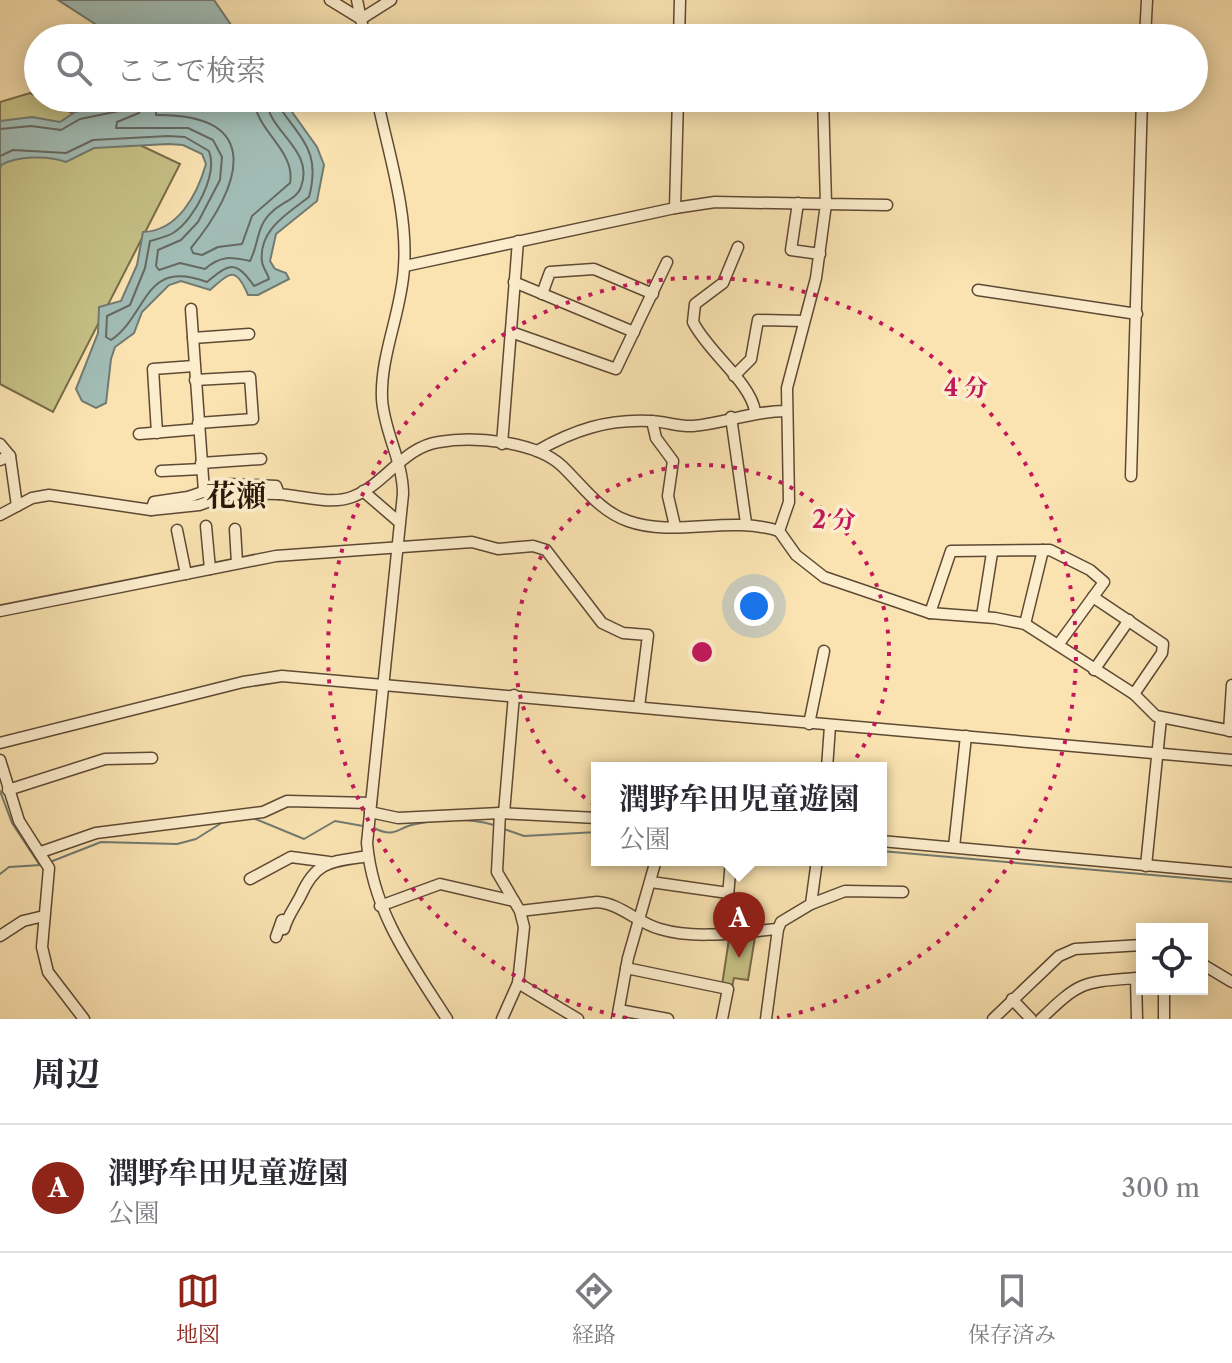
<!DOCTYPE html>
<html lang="ja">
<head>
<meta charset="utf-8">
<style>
	body { margin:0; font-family:"Libre Caslon Text","Noto Serif JP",serif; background:#f2f2f3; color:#2b2b33 }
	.controls { position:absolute; right:24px; bottom:24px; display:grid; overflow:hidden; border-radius:0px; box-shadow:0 4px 20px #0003 }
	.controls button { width:72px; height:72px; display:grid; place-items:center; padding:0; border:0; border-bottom:2px solid #e1e1e2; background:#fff; color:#2b2b33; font:40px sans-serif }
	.you { position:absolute; left:754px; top:606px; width:28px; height:28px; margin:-20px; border:6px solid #fff; border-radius:50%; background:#1a73e8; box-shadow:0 0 0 12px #1a73e833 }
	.badge { display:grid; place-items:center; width:52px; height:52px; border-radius:50%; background:#8f2418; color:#fff; font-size:26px; font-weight:700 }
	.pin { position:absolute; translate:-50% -66px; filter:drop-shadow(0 2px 4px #0008) }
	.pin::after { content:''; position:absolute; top:42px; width:28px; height:24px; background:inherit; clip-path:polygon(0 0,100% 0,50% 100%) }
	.popup { position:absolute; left:591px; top:762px; width:296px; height:104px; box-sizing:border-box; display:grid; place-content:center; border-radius:0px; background:#fff; filter:drop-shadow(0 2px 6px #0005); font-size:26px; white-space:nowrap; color:#7c7c81 }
	.popup b { font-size:30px; color:#2b2b33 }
	.popup::after { content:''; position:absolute; left:50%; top:100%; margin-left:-16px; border:16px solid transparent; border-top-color:#fff }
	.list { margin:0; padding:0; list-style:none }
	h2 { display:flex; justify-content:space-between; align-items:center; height:104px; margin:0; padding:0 32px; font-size:34px }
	h2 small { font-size:26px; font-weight:400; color:#7c7c81 }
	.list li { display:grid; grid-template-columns:52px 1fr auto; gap:24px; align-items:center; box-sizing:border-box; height:128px; padding:0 32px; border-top:2px solid #e1e1e2 }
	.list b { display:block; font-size:30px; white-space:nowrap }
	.list p { margin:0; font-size:26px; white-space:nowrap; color:#7c7c81 }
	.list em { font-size:26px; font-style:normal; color:#7c7c81 }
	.icon { flex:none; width:44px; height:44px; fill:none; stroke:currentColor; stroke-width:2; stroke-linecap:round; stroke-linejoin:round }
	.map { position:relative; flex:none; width:1232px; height:1019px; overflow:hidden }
	.search { position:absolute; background:#fff; box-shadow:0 4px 20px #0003; left:24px; right:24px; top:24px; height:88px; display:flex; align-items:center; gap:20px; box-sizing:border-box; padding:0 28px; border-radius:44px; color:#7c7c81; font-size:30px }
	.sheet { height:232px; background:#fff }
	nav { display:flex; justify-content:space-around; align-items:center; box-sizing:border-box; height:112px; border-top:2px solid #e1e1e2; background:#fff; font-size:22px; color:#7c7c81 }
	nav a { display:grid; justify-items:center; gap:4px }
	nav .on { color:#8f2418 }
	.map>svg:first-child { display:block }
</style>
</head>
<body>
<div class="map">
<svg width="1232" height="1019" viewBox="0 0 1232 1019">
	<rect width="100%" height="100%" fill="#fae3b1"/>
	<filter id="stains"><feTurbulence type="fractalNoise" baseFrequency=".0025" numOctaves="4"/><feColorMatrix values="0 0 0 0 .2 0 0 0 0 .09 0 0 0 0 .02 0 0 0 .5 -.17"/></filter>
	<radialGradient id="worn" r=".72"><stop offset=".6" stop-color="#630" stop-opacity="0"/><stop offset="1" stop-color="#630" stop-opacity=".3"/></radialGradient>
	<g fill="#c6c186" stroke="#786c48" stroke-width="2">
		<path d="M 30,93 L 180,164 L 53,412 L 0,384 L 0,102 Z"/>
		<path d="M 755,937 L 748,980 L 734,978 L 732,987 L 722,985 L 729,939 Z"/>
	</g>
	<g fill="#a1bcb5" stroke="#717a71" stroke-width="2">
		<path d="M 58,0 L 214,0 L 240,38 L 131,38 L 117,31 L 106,31 Z"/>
		<path d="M 138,98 L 282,98 L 317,147 L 324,165 L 317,201 L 276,234 L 270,261 L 275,269 L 286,273 L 289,279 L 258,295 L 248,295 C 235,264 229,274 210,290 L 181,281 L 169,285 L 142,312 L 134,333 L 115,347 L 111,359 L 106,403 L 96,408 L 82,401 L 76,389 L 98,333 L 99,307 L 121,301 L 137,265 L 143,232 C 178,231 197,195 206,164 L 202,154 L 183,145 L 168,144 L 94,148 L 66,162 C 48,155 17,156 1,165 L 0,170 L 0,121 L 32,117 L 60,122 L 75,112 Z"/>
	</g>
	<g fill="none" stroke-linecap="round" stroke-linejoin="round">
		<g stroke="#666960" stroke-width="2">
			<path d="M 144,98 L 139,113 L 117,122 L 116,128 L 188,128 L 213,140 L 222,157 L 220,180 L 198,222 L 181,240 L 158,250 L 156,266 L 159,270 L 180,263 L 205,269 C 221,255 231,257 250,261 C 259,244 256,225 273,211 C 281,203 298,198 301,187 C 315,149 268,133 266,98"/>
			<path d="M 156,98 L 156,115 C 266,114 241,187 191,248 L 193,253 L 202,255 L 218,247 L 242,244 L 252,216 L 290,183 C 296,150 255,131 254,98"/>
			<path d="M 0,129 L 31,126 L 61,130 L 80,119 L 129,109 L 134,98"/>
			<path d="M 0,156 L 13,150 L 66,153 L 93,140 L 168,136 L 185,137 L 209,151 C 218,174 195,219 173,233 C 166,237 157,239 150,241 L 145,268 L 130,305 L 107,316 L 106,337 L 111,340 C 149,314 143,258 207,282 C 230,263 236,260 254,286 L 269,279 C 268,274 263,268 262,262 C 258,230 288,213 309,197 C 321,151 302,141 278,105 L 276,98"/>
		</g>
		<g stroke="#717a71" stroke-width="2">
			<path d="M 0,791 L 12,823 L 39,864"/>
			<path d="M 253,818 L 304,839 L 335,821 L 363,826"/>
			<path d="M 374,828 C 396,839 397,827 416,824 C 440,819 470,818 494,825"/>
			<path d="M 504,829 L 524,836 L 597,832"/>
			<path d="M 881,851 L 1232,882"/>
			<path d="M 50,862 L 101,842 L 177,844 L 196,839 L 223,822"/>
			<path d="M 0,874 L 9,867 L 41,865"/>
		</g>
		<defs>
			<g id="minor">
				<path d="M 330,0 L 361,19"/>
				<path d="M 357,0 L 365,38"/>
				<path d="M 361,19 L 391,0"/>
				<path d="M 679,38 L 680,0"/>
				<path d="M 1145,38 L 1147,0"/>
				<path d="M 377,98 C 388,152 408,211 404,267 C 402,311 380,355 382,399 C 384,432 403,461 403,494 L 367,843 C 373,912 411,963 447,1019"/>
				<path d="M 823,98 L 826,204 L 887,205"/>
				<path d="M 798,203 L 791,250 L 820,254"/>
				<path d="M 675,208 L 715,202 L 826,204 L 816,278 L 787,388 L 789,502 L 779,531 L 796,555 L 824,577 L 930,613 L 995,618 L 1025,624 L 1134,694 L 1156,716 L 1232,731"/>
				<path d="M 738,247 L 723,283 L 695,304 L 693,322 C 708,352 750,382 755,411"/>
				<path d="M 405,266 L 675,208 L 678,98"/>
				<path d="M 514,282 L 634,332"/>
				<path d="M 978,290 L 1137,314"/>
				<path d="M 542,294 L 550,272 L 594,269 L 653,294"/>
				<path d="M 191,309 L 204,492"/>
				<path d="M 511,332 L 616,369 L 667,262"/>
				<path d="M 193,338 L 249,334"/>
				<path d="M 734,376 L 751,359 L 758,320 L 804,321"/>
				<path d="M 195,380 L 250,377 L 253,419 L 198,423"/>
				<path d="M 731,417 L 746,523"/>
				<path d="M 652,421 L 656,438 L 673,461 L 668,496 L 675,526"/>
				<path d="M 157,433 L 153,369 L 194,366"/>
				<path d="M 139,434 L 199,429"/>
				<path d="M 0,444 L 10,456"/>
				<path d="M 502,444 L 518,241"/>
				<path d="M 537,451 C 574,430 607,419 650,421 C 664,421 679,427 693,426 C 725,423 753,411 786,411"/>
				<path d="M 0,460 L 10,456 L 17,506"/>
				<path d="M 201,463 L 261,459"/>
				<path d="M 161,471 L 202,469"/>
				<path d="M 1131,476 L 1142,98"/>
				<path d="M 363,491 L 399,522"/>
				<path d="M 151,510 L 199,505 L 233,493 L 279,494"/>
				<path d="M 0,515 L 32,498 L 49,495 L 151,510 L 154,502 L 188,497 L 227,484 L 276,486 L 279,494 C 302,496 331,505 352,497 C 385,485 403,447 439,442 C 474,436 535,441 562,466 C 583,486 599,511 628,521 C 676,538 728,515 779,531"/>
				<path d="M 206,526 L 210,569"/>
				<path d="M 235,529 L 237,563"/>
				<path d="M 177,530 L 186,574"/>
				<path d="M 1093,597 L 1163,644 L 1162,653 L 1134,694"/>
				<path d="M 0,611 L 276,556 L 472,542 L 498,549 L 533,546 L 546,550 L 602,623 L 623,633 L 648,635 L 639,707"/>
				<path d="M 930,613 L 951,551 L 1050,550 L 1090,570 L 1104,582 L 1058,645"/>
				<path d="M 982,616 L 992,553"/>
				<path d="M 1025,624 L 1043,550"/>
				<path d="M 1094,670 L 1129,620"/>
				<path d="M 809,724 L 824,651"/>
				<path d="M 1229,731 L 1232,685"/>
				<path d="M 0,743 L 243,682 L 282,676 L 1232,760"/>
				<path d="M 0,760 L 19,821 L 49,868 L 42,947 L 48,972 L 84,1019"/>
				<path d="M 827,768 L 830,726"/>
				<path d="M 8,790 L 105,759 L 152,758"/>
				<path d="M 370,812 L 398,818 L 500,813 L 597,818"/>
				<path d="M 500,813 L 497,872 L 520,911 L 524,927 L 518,983 L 502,1019"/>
				<path d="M 504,813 L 514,695"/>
				<path d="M 881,841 L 1232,873"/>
				<path d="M 954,847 L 966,736"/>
				<path d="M 41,852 L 96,833 L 263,812 L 287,801 L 371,803"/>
				<path d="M 1146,866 L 1161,718"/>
				<path d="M 250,879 L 291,857 L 329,862"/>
				<path d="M 651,882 L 728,893"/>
				<path d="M 811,904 L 845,891 L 903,892"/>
				<path d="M 380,906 L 440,884 L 514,901"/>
				<path d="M 520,911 L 597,902 C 619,903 638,923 660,929 C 697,940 740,932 778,929"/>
				<path d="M 284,929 C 288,915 295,907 301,895 C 317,859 333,862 368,856"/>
				<path d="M 725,933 L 731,860"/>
				<path d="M 0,936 L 23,921 L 44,916"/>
				<path d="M 276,937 L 282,920"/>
				<path d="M 1202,964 L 1232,982"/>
				<path d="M 626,968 L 728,989 L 722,1019"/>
				<path d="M 518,983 L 578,1019"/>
				<path d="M 1164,989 L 1164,1019"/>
				<path d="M 1012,999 L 1031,1019"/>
				<path d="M 619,1010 L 668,1019"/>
				<path d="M 617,1019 L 628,958 L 656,860"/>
				<path d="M 766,1019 L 778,929 L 781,922 L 811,904 L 817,860"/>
				<path d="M 993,1019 L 1059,956 L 1075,949 L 1142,945"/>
				<path d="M 1041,1019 C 1080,981 1083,982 1136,978 L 1137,1019"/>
			</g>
		</defs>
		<use href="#minor" stroke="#5e4934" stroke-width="13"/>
		<use href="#minor" stroke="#fcedcc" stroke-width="10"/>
	</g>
	<g fill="none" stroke="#c2185b" stroke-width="4" stroke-dasharray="4 8">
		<circle cx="702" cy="652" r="187"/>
		<path d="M627 1018A374 374 0 1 1 777 1018"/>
	</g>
	<g text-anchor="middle" stroke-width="7" stroke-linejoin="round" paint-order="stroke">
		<g font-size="30" font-weight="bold" fill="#2a160a" stroke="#fcedcc">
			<text x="236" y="506">花瀬</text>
		</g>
	</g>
	<circle cx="702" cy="652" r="12" fill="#c2185b" stroke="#fcedcc" stroke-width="4"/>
	<g font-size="24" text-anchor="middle" font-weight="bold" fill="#c2185b" stroke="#fcedcc" stroke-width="7" stroke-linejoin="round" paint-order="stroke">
		<text x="966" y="396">4 分</text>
		<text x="834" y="528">2 分</text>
	</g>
	<rect width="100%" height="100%" filter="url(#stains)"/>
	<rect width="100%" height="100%" fill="url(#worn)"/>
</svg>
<div class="controls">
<button><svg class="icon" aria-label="locate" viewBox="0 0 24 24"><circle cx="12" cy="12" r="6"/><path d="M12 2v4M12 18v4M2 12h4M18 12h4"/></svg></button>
</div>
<div class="you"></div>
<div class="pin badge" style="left:739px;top:958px">A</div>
<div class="popup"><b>潤野牟田児童遊園</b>公園</div>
<div class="search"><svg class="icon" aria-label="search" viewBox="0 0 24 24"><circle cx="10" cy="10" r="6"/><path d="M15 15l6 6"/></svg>ここで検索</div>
</div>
<section class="sheet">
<h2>周辺<small></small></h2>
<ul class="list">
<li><span class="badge">A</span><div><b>潤野牟田児童遊園</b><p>公園</p></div><em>300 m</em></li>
</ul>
</section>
<nav>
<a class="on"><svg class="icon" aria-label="map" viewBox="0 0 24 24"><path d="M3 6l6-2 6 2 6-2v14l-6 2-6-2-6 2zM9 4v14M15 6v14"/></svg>地図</a>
<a><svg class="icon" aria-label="directions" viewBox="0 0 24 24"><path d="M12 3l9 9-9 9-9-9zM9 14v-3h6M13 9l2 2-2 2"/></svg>経路</a>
<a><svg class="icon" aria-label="saved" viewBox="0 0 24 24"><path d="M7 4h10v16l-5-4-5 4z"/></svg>保存済み</a>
</nav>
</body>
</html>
